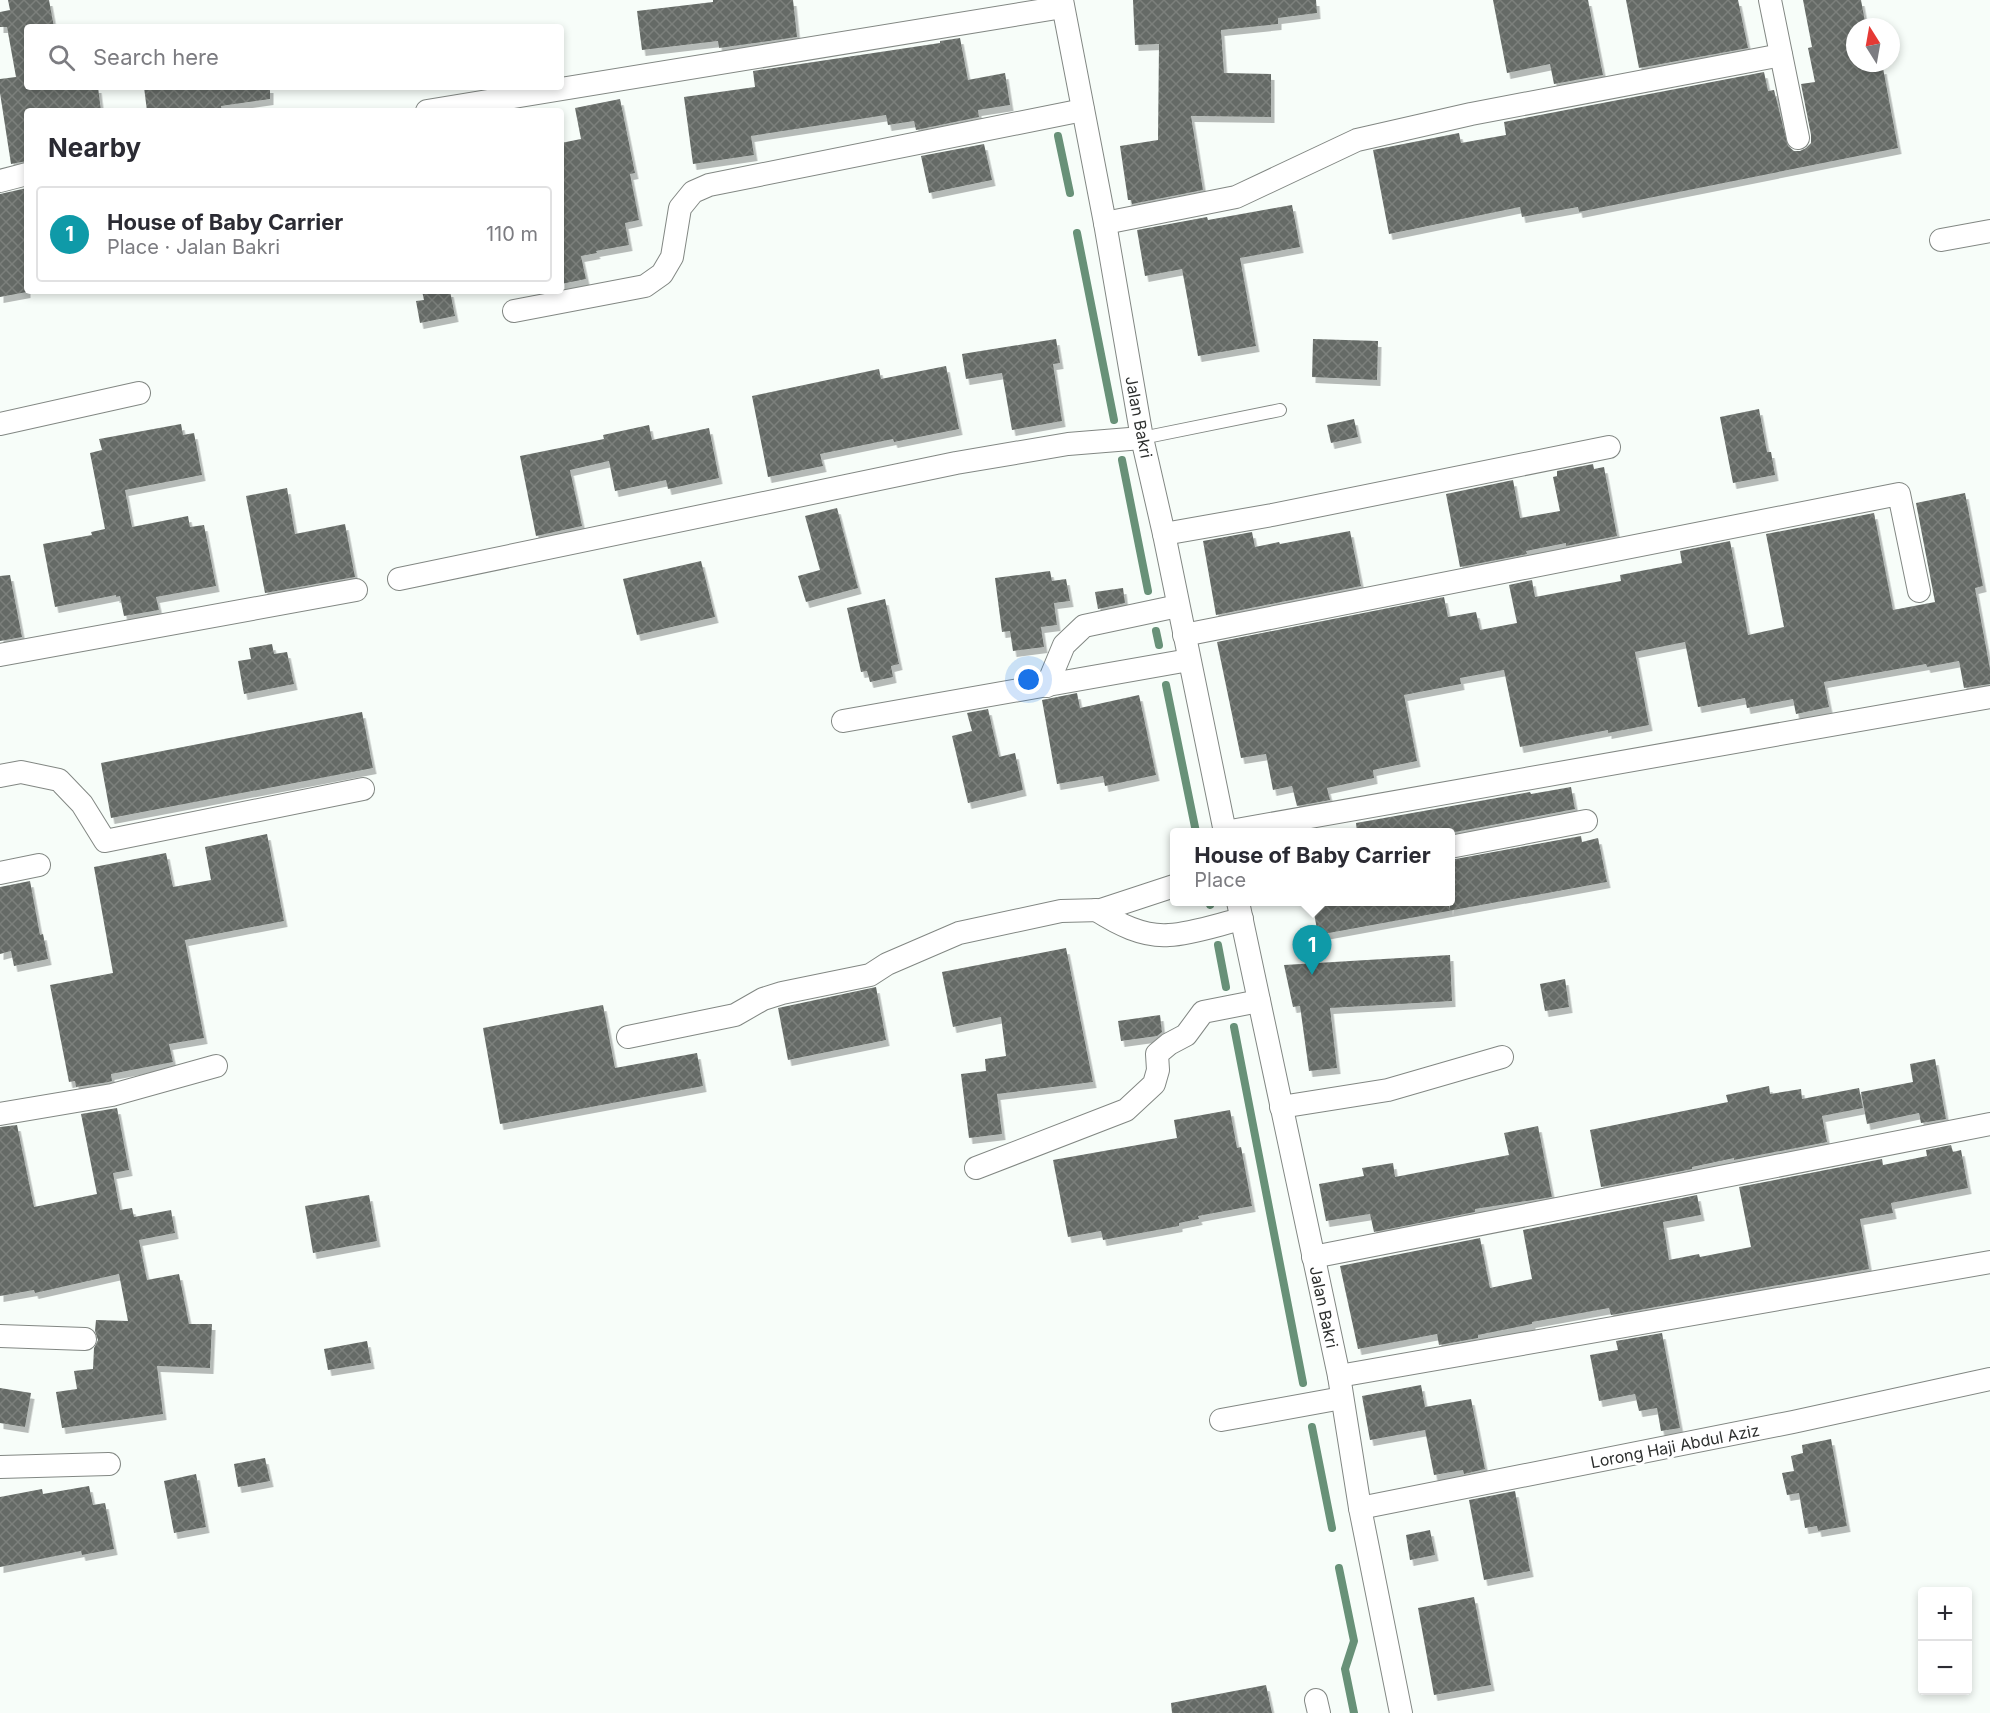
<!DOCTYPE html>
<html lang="en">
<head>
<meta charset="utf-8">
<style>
	body { margin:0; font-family:Inter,sans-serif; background:#f2f2f3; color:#2b2b33 }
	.controls { position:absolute; right:18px; bottom:18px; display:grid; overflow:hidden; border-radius:6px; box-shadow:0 3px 9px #0003 }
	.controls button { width:54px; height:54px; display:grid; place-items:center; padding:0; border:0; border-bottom:2px solid #e1e1e2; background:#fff; color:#2b2b33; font:30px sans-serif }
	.compass { position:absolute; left:1846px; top:18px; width:54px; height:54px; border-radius:50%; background:#fff; box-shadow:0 3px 9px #0003; rotate:349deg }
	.you { position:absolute; left:1029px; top:680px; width:21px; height:21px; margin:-15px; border:4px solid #fff; border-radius:50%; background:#1a73e8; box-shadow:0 0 0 9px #1a73e833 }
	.badge { display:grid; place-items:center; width:39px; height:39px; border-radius:50%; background:#b45309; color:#fff; font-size:20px; font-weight:700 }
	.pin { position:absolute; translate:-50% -50px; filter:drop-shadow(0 2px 3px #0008) }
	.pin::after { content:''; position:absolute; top:32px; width:21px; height:18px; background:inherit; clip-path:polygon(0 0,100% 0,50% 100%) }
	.popup { position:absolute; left:1170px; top:828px; width:285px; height:78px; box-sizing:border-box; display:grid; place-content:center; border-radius:6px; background:#fff; filter:drop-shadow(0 2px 4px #0005); font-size:20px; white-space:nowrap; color:#7c7c81 }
	.popup b { font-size:22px; color:#2b2b33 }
	.popup::after { content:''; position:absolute; left:50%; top:100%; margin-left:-12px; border:12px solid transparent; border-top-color:#fff }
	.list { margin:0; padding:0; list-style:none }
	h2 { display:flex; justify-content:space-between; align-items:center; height:78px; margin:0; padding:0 24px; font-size:26px }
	h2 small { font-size:20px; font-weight:400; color:#7c7c81 }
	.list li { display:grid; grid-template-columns:39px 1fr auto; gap:18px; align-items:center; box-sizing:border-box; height:96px; margin:0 12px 12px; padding:0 12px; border:2px solid #e1e1e2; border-radius:6px }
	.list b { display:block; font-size:22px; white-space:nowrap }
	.list p { margin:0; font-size:20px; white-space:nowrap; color:#7c7c81 }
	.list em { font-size:20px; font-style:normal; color:#7c7c81 }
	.icon { flex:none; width:33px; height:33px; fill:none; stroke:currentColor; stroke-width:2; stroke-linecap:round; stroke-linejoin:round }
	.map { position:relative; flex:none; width:1990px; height:1713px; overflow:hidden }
	.search { position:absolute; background:#fff; box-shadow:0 3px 9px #0003; left:24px; top:24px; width:540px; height:66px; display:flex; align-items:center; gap:15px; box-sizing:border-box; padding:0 21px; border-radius:6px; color:#7c7c81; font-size:22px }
	.panel { position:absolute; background:#fff; box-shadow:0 3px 9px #0003; left:24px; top:108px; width:540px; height:186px; border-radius:6px }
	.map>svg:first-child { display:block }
</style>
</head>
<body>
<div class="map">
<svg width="1990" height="1713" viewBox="0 0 1990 1713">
	<defs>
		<pattern id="building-cross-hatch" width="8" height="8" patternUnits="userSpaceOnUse" patternTransform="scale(1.5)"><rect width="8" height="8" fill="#656a66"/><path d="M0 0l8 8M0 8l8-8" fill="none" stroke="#7c807c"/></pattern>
		<filter id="shadow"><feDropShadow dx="3.5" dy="6" stdDeviation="0" flood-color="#0004"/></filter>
	</defs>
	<rect width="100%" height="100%" fill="#f7fdf9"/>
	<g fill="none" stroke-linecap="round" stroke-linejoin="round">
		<g stroke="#689178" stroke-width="8">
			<path d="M 1058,136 L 1070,193"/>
			<path d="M 1077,233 L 1114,420"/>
			<path d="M 1122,460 L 1148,591"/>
			<path d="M 1156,631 L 1159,645"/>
			<path d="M 1166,685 L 1196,832"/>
			<path d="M 1209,902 L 1210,905"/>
			<path d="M 1218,945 L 1226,987"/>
			<path d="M 1234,1027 L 1303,1383"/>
			<path d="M 1312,1427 L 1332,1528"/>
			<path d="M 1339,1568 L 1354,1641 L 1345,1669 L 1354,1713"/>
		</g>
	</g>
	<g fill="url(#building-cross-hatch)" filter="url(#shadow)">
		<path d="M 8,0 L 49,0 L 54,27 L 27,27 L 27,87 L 98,87 L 101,111 L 27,111 L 27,161 L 11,164 L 0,93 L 0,79 L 16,77 L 7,27 L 0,27 L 0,12 L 10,10 Z"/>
		<path d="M 713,0 L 793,0 L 797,37 L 719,48 L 718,41 L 642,50 L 637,11 L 713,2 Z"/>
		<path d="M 1133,0 L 1316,0 L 1317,13 L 1278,18 L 1278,24 L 1221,30 L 1224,73 L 1271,74 L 1271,117 L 1191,116 L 1203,190 L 1132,204 L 1131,200 L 1128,200 L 1120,146 L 1158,140 L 1159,44 L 1135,45 Z"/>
		<path d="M 1493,0 L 1588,0 L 1603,75 L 1554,84 L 1550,64 L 1507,73 Z"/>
		<path d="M 1626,0 L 1738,0 L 1748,48 L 1639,68 Z"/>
		<path d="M 1803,0 L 1861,0 L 1866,27 L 1855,27 L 1855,63 L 1866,63 L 1868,71 L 1883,68 L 1898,148 L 1579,212 L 1578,207 L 1522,217 L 1520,207 L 1389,234 L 1373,150 L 1459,133 L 1461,143 L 1506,135 L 1504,122 L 1764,72 L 1768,91 L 1774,90 L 1788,146 L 1794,151 L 1800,151 L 1806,148 L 1811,143 L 1811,135 L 1801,84 L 1815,82 L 1808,48 L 1812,47 Z"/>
		<path d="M 960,38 L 968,80 L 1005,73 L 1010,105 L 978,110 L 979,117 L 916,130 L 914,121 L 888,125 L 886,115 L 751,136 L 754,155 L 693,164 L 684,97 L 755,87 L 753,71 L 940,43 L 940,41 Z"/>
		<path d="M 144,87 L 270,87 L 270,99 L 221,106 L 222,111 L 147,111 Z"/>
		<path d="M 620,99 L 635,173 L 630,174 L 639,220 L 625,223 L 629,245 L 596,251 L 597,253 L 581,256 L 586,279 L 561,284 L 561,143 L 581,139 L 575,108 Z"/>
		<path d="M 984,144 L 992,180 L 929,193 L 921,156 Z"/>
		<path d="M 27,188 L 27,292 L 0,297 L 0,194 Z"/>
		<path d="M 1292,205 L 1300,247 L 1240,258 L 1256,346 L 1198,356 L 1182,269 L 1145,276 L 1137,230 L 1207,217 L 1208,220 Z"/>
		<path d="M 422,291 L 450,291 L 455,316 L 420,323 L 416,301 L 424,300 Z"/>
		<path d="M 1056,339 L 1060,363 L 1053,364 L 1062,421 L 1012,430 L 1002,373 L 966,379 L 962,354 Z"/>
		<path d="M 1313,339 L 1378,341 L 1377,380 L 1312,377 Z"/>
		<path d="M 946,366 L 959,429 L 894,442 L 893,439 L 820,454 L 823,466 L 768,477 L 752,396 L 879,369 L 881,379 Z"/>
		<path d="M 1759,409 L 1767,452 L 1771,452 L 1775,475 L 1733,483 L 1720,417 Z"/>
		<path d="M 1354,419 L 1358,437 L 1331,443 L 1327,425 Z"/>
		<path d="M 181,424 L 183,435 L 194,433 L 202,475 L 125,490 L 132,527 L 188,516 L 190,527 L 204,525 L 216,586 L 156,597 L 159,610 L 124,616 L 120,596 L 116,597 L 116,595 L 55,607 L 43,544 L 92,535 L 91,532 L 105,529 L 90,453 L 102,450 L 99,439 Z"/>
		<path d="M 649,425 L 652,440 L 709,428 L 719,478 L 668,489 L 666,480 L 615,491 L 609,461 L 570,470 L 582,526 L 536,536 L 520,456 L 604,439 L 603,435 Z"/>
		<path d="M 1593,464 L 1594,469 L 1604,467 L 1617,536 L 1566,546 L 1566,543 L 1526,551 L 1527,554 L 1460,567 L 1446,494 L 1513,480 L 1520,518 L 1560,511 L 1553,477 L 1557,476 L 1557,471 Z"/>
		<path d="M 287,488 L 295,534 L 345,524 L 355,577 L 265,593 L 246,496 Z"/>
		<path d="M 1965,493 L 1983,586 L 1975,588 L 1990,669 L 1990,684 L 1964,688 L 1959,661 L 1927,667 L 1926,664 L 1824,682 L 1829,707 L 1796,714 L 1793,699 L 1747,708 L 1745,698 L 1698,707 L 1685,642 L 1635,652 L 1649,725 L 1608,733 L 1608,730 L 1520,747 L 1504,670 L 1460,678 L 1461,684 L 1404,695 L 1417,761 L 1373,770 L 1374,778 L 1327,788 L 1330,800 L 1297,806 L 1292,786 L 1273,790 L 1266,754 L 1241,758 L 1217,642 L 1444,597 L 1448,617 L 1476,612 L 1480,630 L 1517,623 L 1509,585 L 1532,580 L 1535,597 L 1621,581 L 1620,575 L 1682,563 L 1680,551 L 1730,541 L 1748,635 L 1784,627 L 1766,534 L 1874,513 L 1893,610 L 1935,602 L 1916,503 Z"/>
		<path d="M 837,508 L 858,588 L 806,602 L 798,576 L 820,570 L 805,516 Z"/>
		<path d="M 1350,531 L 1361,586 L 1216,615 L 1203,541 L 1252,532 L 1255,547 L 1279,542 L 1280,544 Z"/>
		<path d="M 701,561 L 715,617 L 637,635 L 623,579 Z"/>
		<path d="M 1050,571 L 1052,581 L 1066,579 L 1070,601 L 1054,603 L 1057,625 L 1041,627 L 1044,647 L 1013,651 L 1010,631 L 1002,632 L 995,578 Z"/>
		<path d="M 10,575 L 22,637 L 0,641 L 0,576 Z"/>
		<path d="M 1123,588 L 1125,603 L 1098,609 L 1095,592 Z"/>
		<path d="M 885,599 L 899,664 L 891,666 L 893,677 L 870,682 L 867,671 L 861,672 L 847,608 Z"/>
		<path d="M 272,644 L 274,654 L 287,652 L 294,684 L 244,694 L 238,661 L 251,659 L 249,648 Z"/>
		<path d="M 1077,693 L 1080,708 L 1139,695 L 1156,775 L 1105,786 L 1103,776 L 1057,784 L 1042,700 Z"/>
		<path d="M 988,709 L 999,757 L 1015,753 L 1023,790 L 968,803 L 952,736 L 972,731 L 967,713 Z"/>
		<path d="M 362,712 L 373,768 L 111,818 L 101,763 Z"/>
		<path d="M 1571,787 L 1575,809 L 1450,833 L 1357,832 L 1356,823 L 1530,792 L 1531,794 Z"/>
		<path d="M 267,834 L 284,921 L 185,940 L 204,1038 L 169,1044 L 173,1062 L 111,1074 L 112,1081 L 109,1082 L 76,1087 L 75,1081 L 69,1082 L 50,985 L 113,973 L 94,867 L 166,853 L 173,887 L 211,880 L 205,847 Z"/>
		<path d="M 1581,836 L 1582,842 L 1598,838 L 1607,882 L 1318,935 L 1312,902 L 1449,902 L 1450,910 L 1450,860 Z"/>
		<path d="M 30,881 L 40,935 L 43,934 L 48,959 L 14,966 L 11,951 L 0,954 L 0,887 Z"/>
		<path d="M 1066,948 L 1093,1082 L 997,1094 L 1002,1134 L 969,1138 L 961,1074 L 986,1071 L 985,1059 L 1006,1056 L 1001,1017 L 953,1027 L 942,972 Z"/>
		<path d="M 1450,955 L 1452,1001 L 1330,1008 L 1337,1068 L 1309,1071 L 1300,1006 L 1293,1007 L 1284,965 Z"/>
		<path d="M 1565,979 L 1569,1007 L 1545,1011 L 1540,984 Z"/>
		<path d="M 876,987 L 886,1040 L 788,1060 L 778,1008 Z"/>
		<path d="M 603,1005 L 615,1068 L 697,1053 L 703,1086 L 500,1124 L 483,1028 Z"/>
		<path d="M 1160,1015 L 1162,1032 L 1157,1036 L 1121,1041 L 1118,1021 Z"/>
		<path d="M 1935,1059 L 1946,1119 L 1921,1123 L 1919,1113 L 1867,1124 L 1861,1092 L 1913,1082 L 1910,1064 Z"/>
		<path d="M 1769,1086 L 1770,1094 L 1801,1089 L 1802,1099 L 1859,1088 L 1863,1108 L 1822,1116 L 1827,1142 L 1734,1160 L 1734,1158 L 1692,1167 L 1692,1169 L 1601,1187 L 1590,1130 L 1728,1102 L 1726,1095 Z"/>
		<path d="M 117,1108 L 129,1170 L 113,1173 L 120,1210 L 132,1208 L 134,1217 L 171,1210 L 175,1233 L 139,1240 L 147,1280 L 179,1274 L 189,1324 L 212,1324 L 210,1368 L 157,1366 L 163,1414 L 62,1428 L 56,1392 L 77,1389 L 74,1371 L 93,1369 L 94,1348 L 98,1340 L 95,1331 L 96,1320 L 128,1321 L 119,1274 L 35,1293 L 34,1290 L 0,1296 L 0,1127 L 17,1125 L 34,1207 L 97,1194 L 81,1114 Z"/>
		<path d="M 1230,1110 L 1237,1148 L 1241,1147 L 1252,1206 L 1198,1216 L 1199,1219 L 1179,1223 L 1179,1226 L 1103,1240 L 1101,1231 L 1068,1237 L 1053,1160 L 1177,1138 L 1174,1120 Z"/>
		<path d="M 1538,1126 L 1552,1197 L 1475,1209 L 1475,1212 L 1374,1232 L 1370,1214 L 1326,1221 L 1319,1184 L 1364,1176 L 1362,1168 L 1393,1163 L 1395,1177 L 1509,1155 L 1504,1133 Z"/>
		<path d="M 1951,1145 L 1953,1152 L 1961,1150 L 1968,1188 L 1891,1203 L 1893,1213 L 1860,1219 L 1869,1269 L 1611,1315 L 1609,1308 L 1532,1322 L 1532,1324 L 1478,1335 L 1478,1338 L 1439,1345 L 1437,1334 L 1358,1349 L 1340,1266 L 1480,1238 L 1490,1288 L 1532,1279 L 1523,1230 L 1697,1195 L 1701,1215 L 1663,1222 L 1669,1260 L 1699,1254 L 1700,1257 L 1751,1247 L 1739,1187 L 1882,1159 L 1883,1165 L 1927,1156 L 1926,1150 Z"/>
		<path d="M 369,1195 L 377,1241 L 313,1253 L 305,1206 Z"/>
		<path d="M 1662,1333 L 1680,1428 L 1661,1431 L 1657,1408 L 1639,1411 L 1635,1394 L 1599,1401 L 1590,1355 L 1618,1350 L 1616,1341 Z"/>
		<path d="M 367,1341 L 371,1363 L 328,1370 L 324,1349 Z"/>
		<path d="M 1421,1385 L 1425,1407 L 1471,1399 L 1485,1469 L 1464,1474 L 1463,1470 L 1434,1475 L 1425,1430 L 1370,1440 L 1362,1396 Z"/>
		<path d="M 0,1388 L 31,1393 L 25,1427 L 0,1423 Z"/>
		<path d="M 1831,1439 L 1847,1526 L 1818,1531 L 1817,1526 L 1805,1528 L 1799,1493 L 1787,1495 L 1782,1473 L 1794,1471 L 1791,1456 L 1803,1453 L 1802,1445 Z"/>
		<path d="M 265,1458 L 270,1481 L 238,1487 L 234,1464 Z"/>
		<path d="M 196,1474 L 206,1527 L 174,1533 L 164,1481 Z"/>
		<path d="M 89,1486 L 93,1505 L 105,1503 L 114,1549 L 82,1555 L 81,1551 L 0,1567 L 0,1497 L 42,1489 L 43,1494 Z"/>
		<path d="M 1515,1491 L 1530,1571 L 1484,1580 L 1469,1500 Z"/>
		<path d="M 1430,1530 L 1435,1555 L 1410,1560 L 1406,1535 Z"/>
		<path d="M 1474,1597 L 1491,1685 L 1434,1695 L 1418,1608 Z"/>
		<path d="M 1266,1685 L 1272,1713 L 1172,1713 L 1171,1703 Z"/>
	</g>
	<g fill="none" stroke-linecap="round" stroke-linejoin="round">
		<defs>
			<path id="service" d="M 1142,438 L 1280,410"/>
			<g id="minor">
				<path d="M 1062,0 L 1105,223 L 1142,438 L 1164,534 L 1225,832"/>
				<path d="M 1770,0 L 1798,138"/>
				<path d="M 427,111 L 1063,7"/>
				<path d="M 0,181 L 27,174"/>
				<path d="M 1105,223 L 1236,197 L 1357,140 L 1471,114 L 1781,55"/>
				<path d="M 1941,240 L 1990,231"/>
				<path d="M 514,311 L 645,286 L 662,274 L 672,257 L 680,208 L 693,192 L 709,185 L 1083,110"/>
				<path d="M 0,424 L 139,393"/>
				<path d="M 1164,534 L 1272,515 L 1609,447"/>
				<path d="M 399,579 L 956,463 L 1068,444 L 1142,438"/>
				<path d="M 1184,635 L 1899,494 L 1919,591"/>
				<path d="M 0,655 L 356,590"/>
				<path d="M 1047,686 L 1064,645 L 1084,626 L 1178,606"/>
				<path d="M 843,721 L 1189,660"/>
				<path d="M 0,776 L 21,772 L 59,780 L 82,804 L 105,841 L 363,789"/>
				<path d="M 1225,832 L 1990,697"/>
				<path d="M 1450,847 L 1586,821"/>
				<path d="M 0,873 L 39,865"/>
				<path d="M 1238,902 L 1339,1376 L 1360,1508 L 1401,1713"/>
				<path d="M 1096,910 C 1118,924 1143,937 1169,935 C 1191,934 1220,924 1242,919"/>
				<path d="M 628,1037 L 735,1015 L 763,999 L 782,993 L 870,975 L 887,964 L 959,933 L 1061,911 L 1101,910 L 1174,886"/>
				<path d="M 1281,1107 L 1388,1090 L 1502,1057"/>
				<path d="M 0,1114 L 112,1095 L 216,1066"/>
				<path d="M 976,1168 L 1126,1110 L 1154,1084 L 1158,1070 L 1157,1054 L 1169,1044 L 1186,1035 L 1203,1012 L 1259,1001"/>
				<path d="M 1313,1257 C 1539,1214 1764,1167 1990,1124"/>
				<path d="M 0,1336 L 85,1339"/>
				<path d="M 1339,1376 L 1990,1262"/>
				<path d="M 1221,1420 L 1342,1398"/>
				<path d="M 0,1467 L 109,1464"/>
				<path d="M 1360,1508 L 1793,1422 L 1990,1379"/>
				<path d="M 1316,1700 L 1319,1713"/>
			</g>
		</defs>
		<use href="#service" stroke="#828783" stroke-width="14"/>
		<use href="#minor" stroke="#828783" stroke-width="24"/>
		<use href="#service" stroke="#fff" stroke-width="12"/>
		<use href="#minor" stroke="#fff" stroke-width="22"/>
	</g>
	<g text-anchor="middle" stroke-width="6" stroke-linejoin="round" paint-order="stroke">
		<g font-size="16" fill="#2c2e2d" stroke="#fff">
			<text transform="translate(1139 417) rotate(79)" y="6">Jalan Bakri</text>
			<text transform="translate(1324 1307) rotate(78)" y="6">Jalan Bakri</text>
			<text transform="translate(1675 1446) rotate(-11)" y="6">Lorong Haji Abdul Aziz</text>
		</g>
	</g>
</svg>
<div class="controls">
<button>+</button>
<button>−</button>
</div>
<svg class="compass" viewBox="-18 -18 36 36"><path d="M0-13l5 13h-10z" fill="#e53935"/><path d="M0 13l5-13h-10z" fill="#7c7c81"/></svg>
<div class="you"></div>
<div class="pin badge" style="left:1312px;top:975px;background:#0f9aa8">1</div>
<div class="popup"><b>House of Baby Carrier</b>Place</div>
<div class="search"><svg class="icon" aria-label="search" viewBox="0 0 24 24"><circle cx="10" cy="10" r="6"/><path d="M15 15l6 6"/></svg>Search here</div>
<section class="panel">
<h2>Nearby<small></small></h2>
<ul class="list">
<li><span class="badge" style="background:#0f9aa8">1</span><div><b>House of Baby Carrier</b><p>Place · Jalan Bakri</p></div><em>110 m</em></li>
</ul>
</section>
</div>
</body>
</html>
